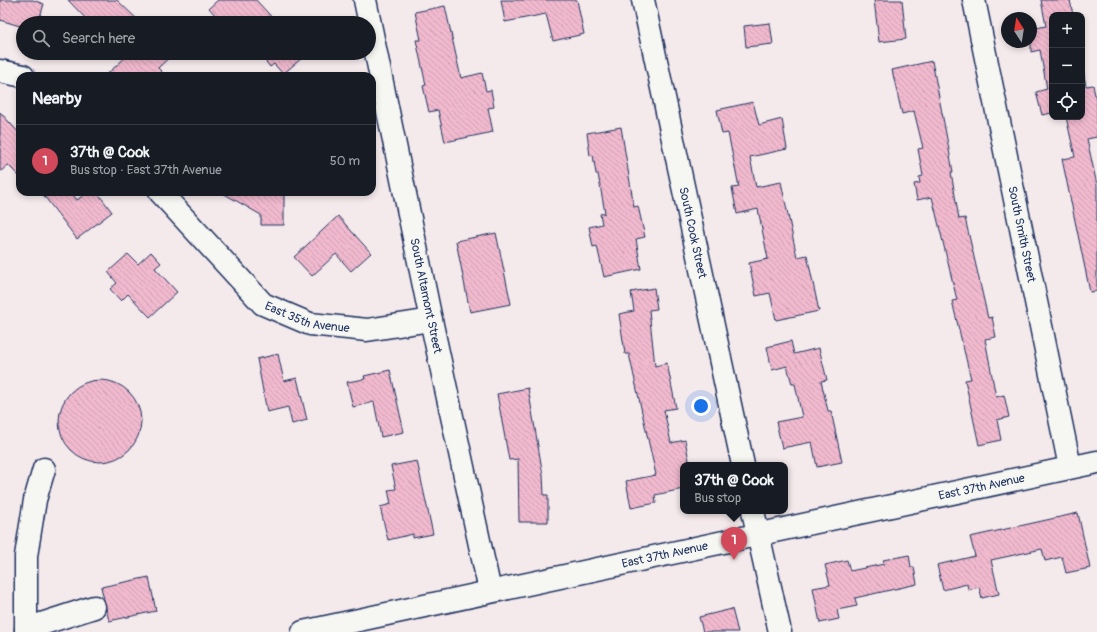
<!DOCTYPE html>
<html lang="en">
<head>
<meta charset="utf-8">
<style>
	body { margin:0; font-family:Pangolin,sans-serif; background:#242831; color:#f1f3f6 }
	.controls { position:absolute; right:12px; top:12px; display:grid; overflow:hidden; border-radius:8px; box-shadow:0 2px 6px #0003 }
	.controls button { width:36px; height:36px; display:grid; place-items:center; padding:0; border:0; border-bottom:1px solid #363941; background:#171b24; color:#f1f3f6; font:20px sans-serif }
	.compass { position:absolute; left:1001px; top:12px; width:36px; height:36px; border-radius:50%; background:#171b24; box-shadow:0 2px 6px #0003; rotate:348deg }
	.you { position:absolute; left:701px; top:406px; width:14px; height:14px; margin:-10px; border:3px solid #fff; border-radius:50%; background:#1a73e8; box-shadow:0 0 0 6px #1a73e833 }
	.badge { display:grid; place-items:center; width:26px; height:26px; border-radius:50%; background:#d1495b; color:#fff; font-size:13px; font-weight:700 }
	.pin { position:absolute; translate:-50% -33px; filter:drop-shadow(0 1px 2px #0008) }
	.pin::after { content:''; position:absolute; top:21px; width:14px; height:12px; background:inherit; clip-path:polygon(0 0,100% 0,50% 100%) }
	.popup { position:absolute; left:680px; top:462px; width:108px; height:52px; box-sizing:border-box; display:grid; place-content:center; border-radius:8px; background:#171b24; filter:drop-shadow(0 1px 3px #0005); font-size:13px; white-space:nowrap; color:#9ea1a6 }
	.popup b { font-size:15px; color:#f1f3f6 }
	.popup::after { content:''; position:absolute; left:50%; top:100%; margin-left:-8px; border:8px solid transparent; border-top-color:#171b24 }
	.list { margin:0; padding:0; list-style:none }
	h2 { display:flex; justify-content:space-between; align-items:center; height:52px; margin:0; padding:0 16px; font-size:17px }
	h2 small { font-size:13px; font-weight:400; color:#9ea1a6 }
	.list li { display:grid; grid-template-columns:26px 1fr auto; gap:12px; align-items:center; box-sizing:border-box; height:72px; padding:0 16px; border-top:1px solid #363941 }
	.list b { display:block; font-size:15px; white-space:nowrap }
	.list p { margin:0; font-size:13px; white-space:nowrap; color:#9ea1a6 }
	.list em { font-size:13px; font-style:normal; color:#9ea1a6 }
	.icon { flex:none; width:22px; height:22px; fill:none; stroke:currentColor; stroke-width:2; stroke-linecap:round; stroke-linejoin:round }
	.map { position:relative; flex:none; width:1097px; height:632px; overflow:hidden }
	.search { position:absolute; background:#171b24; box-shadow:0 2px 6px #0003; left:16px; top:16px; width:360px; height:44px; display:flex; align-items:center; gap:10px; box-sizing:border-box; padding:0 14px; border-radius:22px; color:#9ea1a6; font-size:15px }
	.panel { position:absolute; background:#171b24; box-shadow:0 2px 6px #0003; left:16px; top:72px; width:360px; height:124px; border-radius:12px }
	.map>svg:first-child { display:block }
</style>
</head>
<body>
<div class="map">
<svg width="1097" height="632" viewBox="0 0 1097 632">
	<defs>
		<pattern id="building-back-hatch" width="6" height="6" patternUnits="userSpaceOnUse"><rect width="6" height="6" fill="#f1b9cd"/><path d="M-1 5l2 2M0 0l6 6M5-1l2 2" fill="none" stroke="#ce9fb2"/></pattern>
	</defs>
	<rect width="100%" height="100%" fill="#f5eaeb"/>
	<filter id="ink" filterUnits="userSpaceOnUse"><feTurbulence type="fractalNoise" baseFrequency=".025" numOctaves="2"/><feDisplacementMap in="SourceGraphic" scale="8" xChannelSelector="R" yChannelSelector="G"/><feConvolveMatrix kernelMatrix="1 2 1 2 8 2 1 2 1" color-interpolation-filters="sRGB"/></filter>
	<g filter="url(#ink)">
		<g fill="url(#building-back-hatch)" stroke="#1b2f5e">
			<path d="M 0,0 L 33,0 L 44,4 L 38,23 L 23,23 L 23,27 L 0,20 Z"/>
			<path d="M 68,0 L 117,0 L 141,23 L 90,23 Z"/>
			<path d="M 218,0 L 256,0 L 277,23 L 222,23 L 209,8 Z"/>
			<path d="M 501,0 L 577,0 L 584,34 L 553,41 L 546,14 L 505,22 Z"/>
			<path d="M 874,0 L 902,0 L 906,39 L 879,42 Z"/>
			<path d="M 1041,0 L 1070,0 L 1073,15 L 1052,15 L 1052,113 L 1042,115 L 1036,92 L 1047,89 L 1040,50 L 1031,52 L 1031,29 L 1046,26 Z"/>
			<path d="M 445,6 L 461,78 L 482,73 L 486,91 L 491,90 L 494,107 L 488,108 L 493,132 L 445,142 L 438,110 L 429,112 L 423,86 L 426,85 L 416,40 L 421,40 L 415,12 Z"/>
			<path d="M 770,23 L 773,44 L 746,47 L 744,26 Z"/>
			<path d="M 130,53 L 174,53 L 158,68 L 166,76 L 105,76 Z"/>
			<path d="M 261,53 L 308,53 L 283,74 L 274,64 L 270,67 L 260,54 Z"/>
			<path d="M 932,61 L 948,144 L 953,172 L 951,172 L 959,219 L 965,218 L 988,318 L 992,317 L 996,337 L 985,339 L 996,397 L 1004,395 L 1009,417 L 997,420 L 1001,440 L 979,445 L 965,380 L 971,379 L 952,301 L 957,300 L 932,197 L 917,200 L 914,184 L 920,183 L 919,177 L 923,176 L 918,149 L 923,148 L 914,111 L 902,114 L 892,70 Z"/>
			<path d="M 1082,63 L 1086,86 L 1093,85 L 1097,105 L 1097,137 L 1087,139 L 1097,185 L 1097,291 L 1090,292 L 1062,159 L 1075,157 L 1066,117 L 1082,117 Z"/>
			<path d="M 753,102 L 759,125 L 782,119 L 787,149 L 750,157 L 756,187 L 781,182 L 797,257 L 807,255 L 819,311 L 776,320 L 770,293 L 756,296 L 749,263 L 768,259 L 758,209 L 737,214 L 732,188 L 739,187 L 728,133 L 722,134 L 717,110 Z"/>
			<path d="M 0,112 L 20,134 L 20,177 L 8,165 L 0,172 Z"/>
			<path d="M 621,127 L 634,207 L 638,206 L 645,237 L 636,239 L 641,269 L 604,277 L 597,246 L 593,247 L 589,227 L 602,224 L 600,214 L 605,213 L 598,174 L 596,174 L 593,155 L 590,156 L 587,133 Z"/>
			<path d="M 41,192 L 71,192 L 77,200 L 88,192 L 97,192 L 112,212 L 77,239 Z"/>
			<path d="M 221,192 L 284,192 L 284,225 L 261,225 L 261,215 Z"/>
			<path d="M 338,216 L 371,253 L 351,271 L 336,254 L 312,276 L 294,257 Z"/>
			<path d="M 496,233 L 511,304 L 470,312 L 456,241 Z"/>
			<path d="M 151,252 L 161,263 L 155,268 L 177,292 L 150,317 L 128,294 L 121,301 L 110,289 L 117,283 L 108,272 L 128,254 L 138,264 Z"/>
			<path d="M 654,288 L 657,309 L 649,310 L 655,366 L 667,363 L 676,408 L 664,410 L 671,443 L 685,440 L 690,465 L 683,465 L 683,489 L 655,495 L 656,503 L 631,508 L 626,481 L 656,475 L 629,354 L 625,354 L 619,314 L 634,311 L 631,292 Z"/>
			<path d="M 791,341 L 794,354 L 819,348 L 827,380 L 821,381 L 828,411 L 831,411 L 842,462 L 817,467 L 812,442 L 782,448 L 776,422 L 802,417 L 795,384 L 792,384 L 787,366 L 772,370 L 767,347 Z"/>
			<path d="M 278,354 L 284,381 L 297,378 L 307,420 L 292,424 L 288,407 L 267,412 L 257,359 Z"/>
			<path d="M 390,370 L 404,432 L 381,437 L 374,402 L 353,407 L 347,382 L 365,379 L 364,376 Z"/>
			<circle cx="100" cy="421" r="41"/>
			<path d="M 528,388 L 543,475 L 544,495 L 548,495 L 548,522 L 519,522 L 518,459 L 509,460 L 497,394 Z"/>
			<path d="M 417,461 L 433,534 L 413,538 L 413,534 L 388,540 L 380,507 L 391,504 L 388,490 L 396,489 L 391,466 Z"/>
			<path d="M 1078,513 L 1090,568 L 1066,573 L 1062,557 L 1045,561 L 1042,549 L 991,560 L 999,594 L 982,598 L 979,587 L 968,590 L 967,584 L 943,590 L 937,565 L 975,556 L 970,537 Z"/>
			<path d="M 909,555 L 911,567 L 914,567 L 917,584 L 855,598 L 857,606 L 837,610 L 839,619 L 820,623 L 813,588 L 830,585 L 825,565 L 847,560 L 850,571 L 884,564 L 883,560 Z"/>
			<path d="M 149,577 L 156,611 L 109,621 L 101,587 Z"/>
			<path d="M 732,609 L 738,632 L 703,632 L 699,617 Z"/>
		</g>
		<g fill="none" stroke-linecap="round" stroke-linejoin="round">
			<defs>
				<g id="minor">
					<path id="s1" d="M 365,0 L 431,320 L 490,591"/>
					<path id="s2" d="M 643,0 L 743,465"/>
					<path id="s3" d="M 974,0 L 1070,467"/>
					<path d="M 0,71 L 23,76"/>
					<path id="s4" d="M 160,192 L 263,304 L 310,324 L 367,330 L 431,320"/>
					<path d="M 753,511 L 780,632"/>
					<path d="M 26,629 L 94,607"/>
					<path d="M 26,632 L 26,556 L 35,500 L 44,469"/>
					<path id="s5" d="M 303,632 L 1097,462"/>
				</g>
			</defs>
			<use href="#minor" stroke="#1b2f5e" stroke-width="25"/>
			<use href="#minor" stroke="#f6f6f2" stroke-width="22"/>
		</g>
	</g>
	<g text-anchor="middle" stroke-width="3" stroke-linejoin="round" paint-order="stroke">
		<g font-size="12" fill="#1b2f5e" stroke="#f6f6f2">
			<text dy="4" stroke="none"><textPath href="#s2" startOffset="238">South Cook Street</textPath></text>
			<text dy="4" stroke="none"><textPath href="#s3" startOffset="239">South Smith Street</textPath></text>
			<text dy="4" stroke="none"><textPath href="#s1" startOffset="302">South Altamont Street</textPath></text>
			<text dy="4" stroke="none"><textPath href="#s4" startOffset="199">East 35th Avenue</textPath></text>
			<text dy="4" stroke="none"><textPath href="#s5" startOffset="694">East 37th Avenue</textPath></text>
			<text dy="4" stroke="none"><textPath href="#s5" startOffset="370">East 37th Avenue</textPath></text>
		</g>
	</g>
</svg>
<div class="controls">
<button>+</button>
<button>−</button>
<button><svg class="icon" aria-label="locate" viewBox="0 0 24 24"><circle cx="12" cy="12" r="6"/><path d="M12 2v4M12 18v4M2 12h4M18 12h4"/></svg></button>
</div>
<svg class="compass" viewBox="-18 -18 36 36"><path d="M0-13l5 13h-10z" fill="#e53935"/><path d="M0 13l5-13h-10z" fill="#9ea1a6"/></svg>
<div class="you"></div>
<div class="pin badge" style="left:734px;top:560px">1</div>
<div class="popup"><b>37th @ Cook</b>Bus stop</div>
<div class="search"><svg class="icon" aria-label="search" viewBox="0 0 24 24"><circle cx="10" cy="10" r="6"/><path d="M15 15l6 6"/></svg>Search here</div>
<section class="panel">
<h2>Nearby<small></small></h2>
<ul class="list">
<li><span class="badge">1</span><div><b>37th @ Cook</b><p>Bus stop · East 37th Avenue</p></div><em>50 m</em></li>
</ul>
</section>
</div>
</body>
</html>
